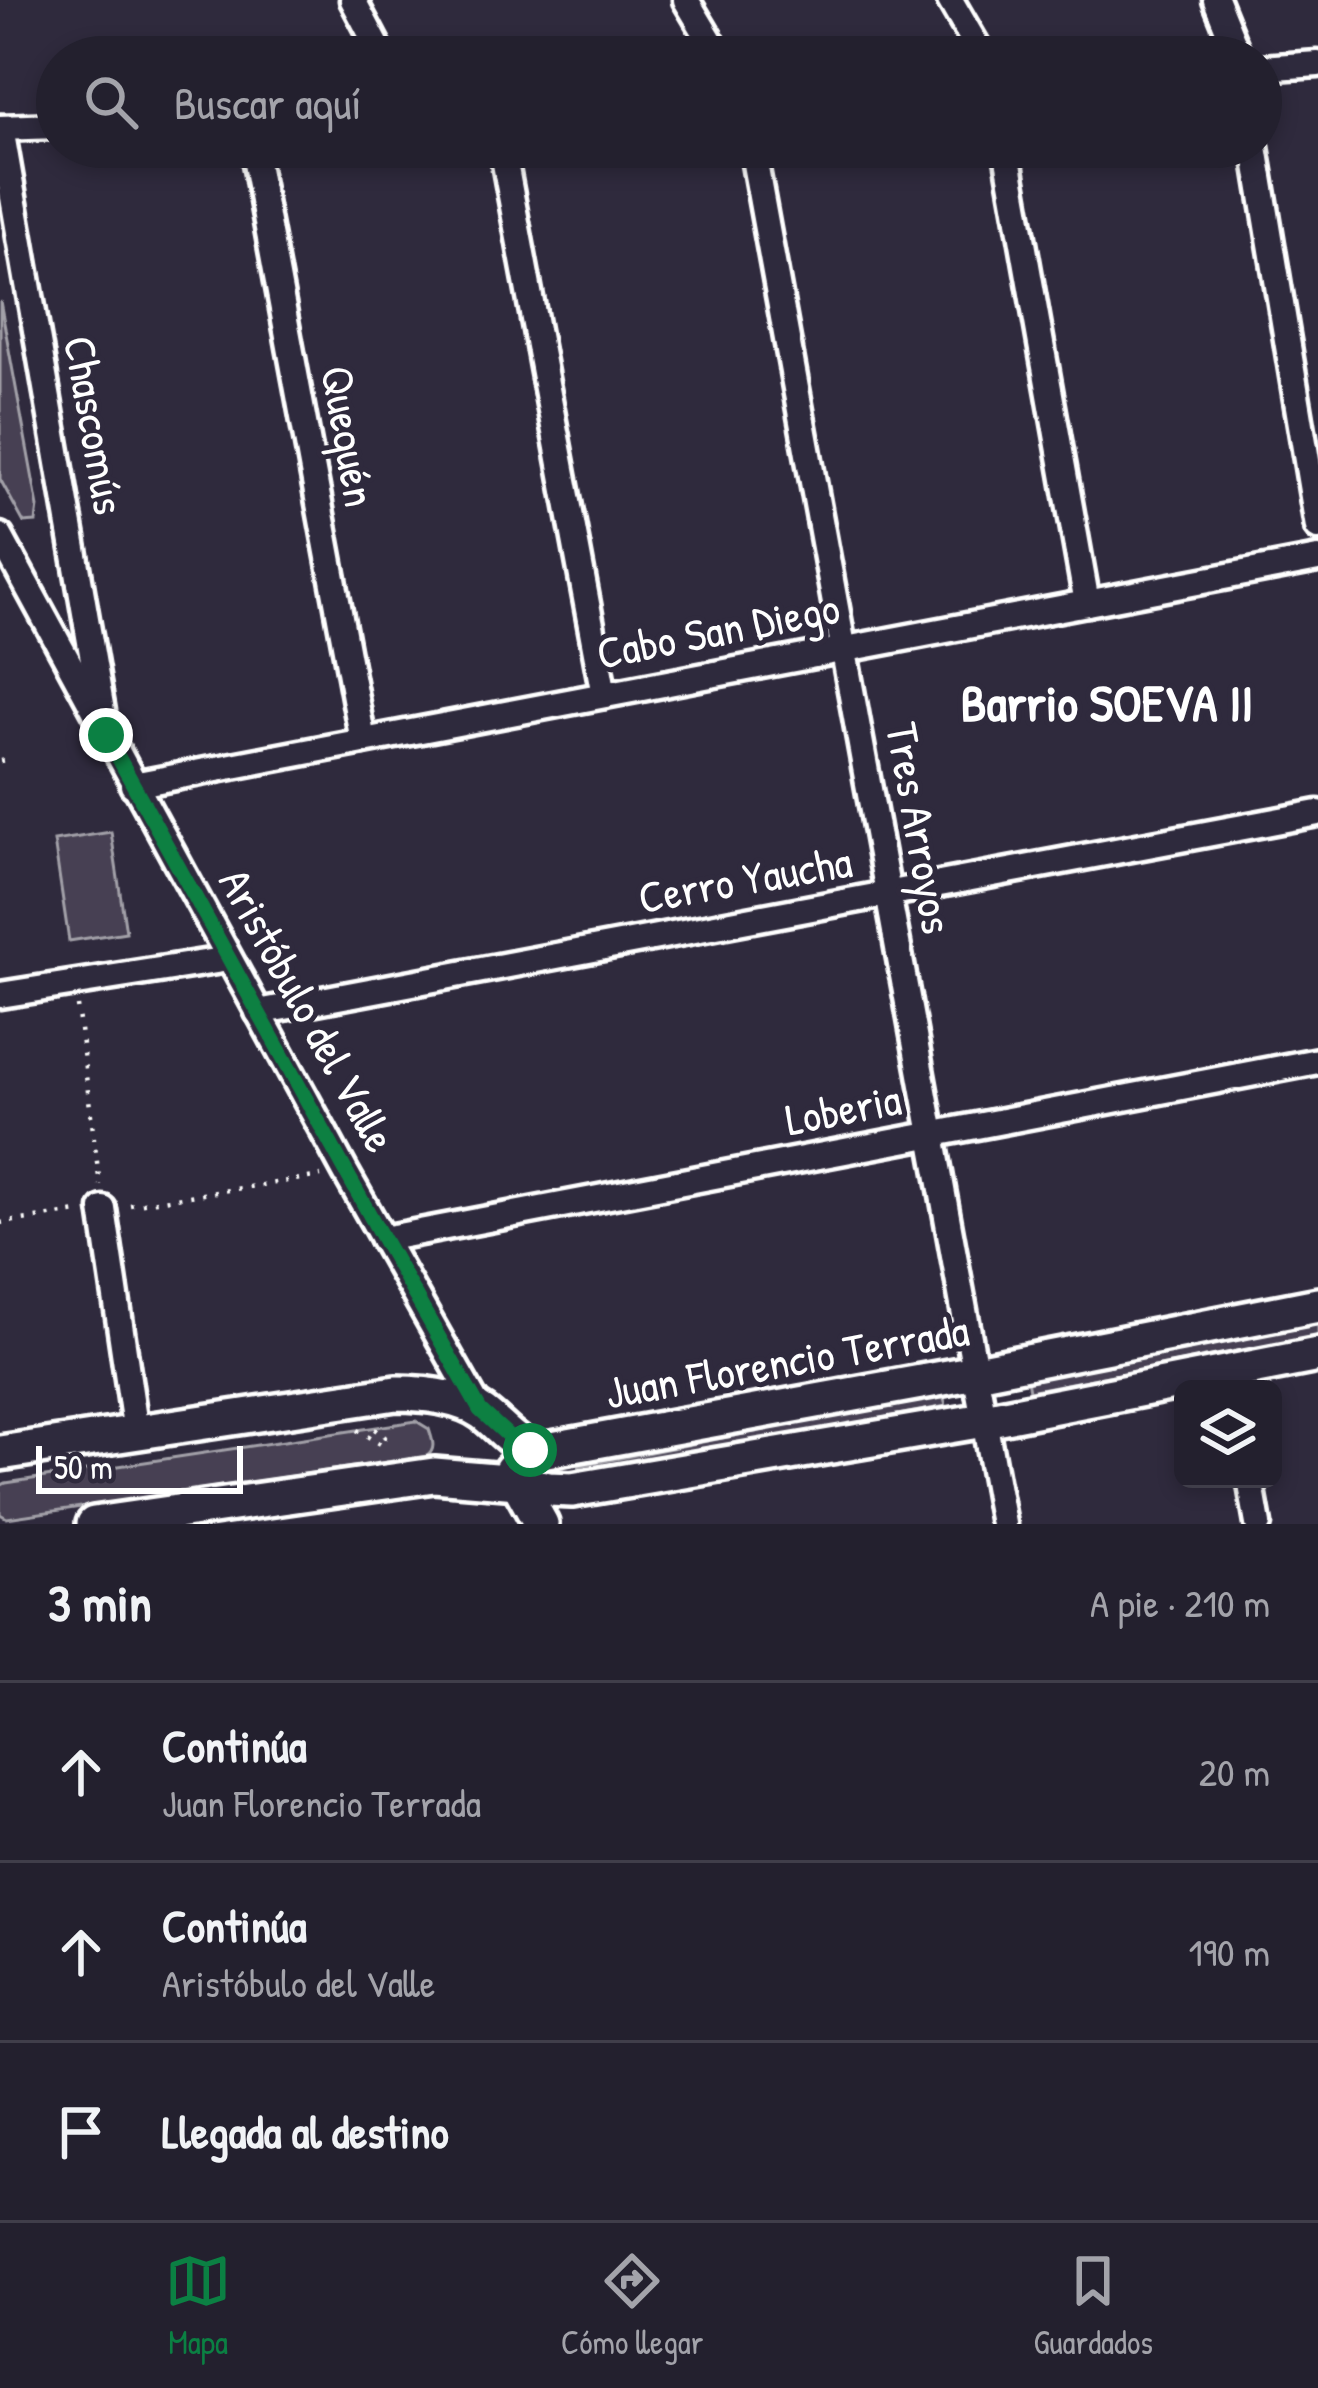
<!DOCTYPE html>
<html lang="es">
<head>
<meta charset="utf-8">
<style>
	body { margin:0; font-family:"Patrick Hand",sans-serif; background:#2f2d3a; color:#f1f3f6 }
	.controls { position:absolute; right:36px; bottom:36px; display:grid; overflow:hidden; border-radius:18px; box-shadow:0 6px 18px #0003 }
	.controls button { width:108px; height:108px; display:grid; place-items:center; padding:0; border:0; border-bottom:3px solid #403e4a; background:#23202e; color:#f1f3f6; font:60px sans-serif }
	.scale { position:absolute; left:36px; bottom:30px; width:207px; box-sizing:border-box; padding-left:12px; border:6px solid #fff; border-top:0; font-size:33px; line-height:42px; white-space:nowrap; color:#fff; -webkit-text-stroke:9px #2f2a3d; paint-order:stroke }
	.stop { position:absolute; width:36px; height:36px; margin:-27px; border:9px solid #0b8043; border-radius:50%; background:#fff }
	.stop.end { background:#0b8043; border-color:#fff; box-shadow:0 3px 12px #0008 }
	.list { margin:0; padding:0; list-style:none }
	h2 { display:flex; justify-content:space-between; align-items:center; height:156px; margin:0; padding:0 48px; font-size:51px }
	h2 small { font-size:39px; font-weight:400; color:#a3a3aa }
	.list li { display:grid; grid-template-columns:78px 1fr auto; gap:36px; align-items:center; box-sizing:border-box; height:180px; padding:0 48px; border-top:3px solid #403e4a }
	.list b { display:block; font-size:45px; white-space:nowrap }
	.list p { margin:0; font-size:39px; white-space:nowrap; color:#a3a3aa }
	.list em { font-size:39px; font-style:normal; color:#a3a3aa }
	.icon { flex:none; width:66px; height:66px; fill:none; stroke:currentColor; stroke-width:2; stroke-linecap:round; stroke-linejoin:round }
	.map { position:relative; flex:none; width:1318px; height:1524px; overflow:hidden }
	.search { position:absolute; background:#23202e; box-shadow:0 6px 18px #0003; left:36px; right:36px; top:36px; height:132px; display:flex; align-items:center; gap:30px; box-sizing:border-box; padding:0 42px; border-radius:66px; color:#a3a3aa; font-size:45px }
	.sheet { height:696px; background:#23202e }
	nav { display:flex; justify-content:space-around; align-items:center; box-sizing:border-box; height:168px; border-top:3px solid #403e4a; background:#23202e; font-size:33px; color:#a3a3aa }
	nav a { display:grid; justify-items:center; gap:6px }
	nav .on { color:#0b8043 }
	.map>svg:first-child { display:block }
</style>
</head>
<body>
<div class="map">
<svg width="1318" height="1524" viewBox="0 0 1318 1524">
	<rect width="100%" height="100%" fill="#2f2a3d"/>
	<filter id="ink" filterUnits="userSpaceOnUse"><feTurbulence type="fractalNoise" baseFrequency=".00833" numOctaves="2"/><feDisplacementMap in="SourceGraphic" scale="24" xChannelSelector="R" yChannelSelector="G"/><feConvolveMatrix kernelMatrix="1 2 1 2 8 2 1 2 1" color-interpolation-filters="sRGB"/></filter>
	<g filter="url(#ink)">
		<g fill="#464152" stroke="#a2a0a8" stroke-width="3">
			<path d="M 0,301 L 38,507 L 36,522 L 24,523 L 0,479 Z"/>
			<path d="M 111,832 L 126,932 L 69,941 L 54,841 Z"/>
			<path d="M 1318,1322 L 1318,1336 L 1029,1391 L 1027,1379 Z"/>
			<path d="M 943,1395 L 946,1406 L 581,1474 L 579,1466 Z"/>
			<path d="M 416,1421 L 429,1429 C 432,1439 437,1449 427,1456 L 7,1518 L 0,1514 L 0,1486 L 6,1483 Z"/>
		</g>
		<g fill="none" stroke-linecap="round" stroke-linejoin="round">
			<defs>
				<g id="street">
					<path d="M 353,0 L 383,57"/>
					<path d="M 686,0 L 720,57"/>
					<path d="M 950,0 L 983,57"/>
					<path d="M 1216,0 L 1239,57"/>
					<path d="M 1261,68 L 1318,64"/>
					<path d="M 0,128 L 57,126"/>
					<path d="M 1,128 L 102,711"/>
					<path d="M 253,147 L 363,741"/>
					<path d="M 502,147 L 604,695"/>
					<path d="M 752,147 L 1003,1524"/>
					<path d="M 1006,147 L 1087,603"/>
					<path d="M 1255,147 L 1318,527"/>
					<path d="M 0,536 L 346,1173 L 480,1410"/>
					<path d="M 133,785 L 1318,559"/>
					<path d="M 0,995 L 229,959"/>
					<path d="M 258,1012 L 1318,813"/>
					<path d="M 103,1209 L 136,1433"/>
					<path d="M 383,1239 L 1318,1061"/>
					<path d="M 1250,1479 L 1258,1524"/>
				</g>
				<g id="secondary">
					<path d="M 0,1453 L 396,1393 C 424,1393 461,1397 483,1413 C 503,1428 515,1448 541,1451 L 976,1372 L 1318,1305"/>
					<path d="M 511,1470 L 541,1524"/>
					<path d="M 94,1524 L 434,1475 L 518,1482 L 549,1489 L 572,1490 L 984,1420 L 1318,1355"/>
				</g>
			</defs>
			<use href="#street" stroke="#fff" stroke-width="33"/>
			<use href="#secondary" stroke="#fff" stroke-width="42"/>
			<g stroke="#fff" stroke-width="4.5" stroke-dasharray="3 9" stroke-linecap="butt">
				<path d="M 0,761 L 7,760"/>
				<path d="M 77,1006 L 100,1185"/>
				<path d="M 130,1205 L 321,1176"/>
				<path d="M 0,1223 L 78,1212"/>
				<path d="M 357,1430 L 382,1445 L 385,1437 L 373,1428"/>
			</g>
			<use href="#street" stroke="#2f2a3d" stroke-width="24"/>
			<use href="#secondary" stroke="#2f2a3d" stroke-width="33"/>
		</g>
	</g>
	<g fill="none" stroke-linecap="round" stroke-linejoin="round" filter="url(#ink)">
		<path stroke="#0b8043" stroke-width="15" d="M 106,735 L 383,1239 L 480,1410 L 517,1444 L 530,1450"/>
	</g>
	<g text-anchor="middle" stroke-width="10" stroke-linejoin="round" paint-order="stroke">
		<g font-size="45" fill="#fff" stroke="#2f2a3d">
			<text transform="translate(95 425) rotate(80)" y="16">Chascomús</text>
			<text transform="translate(349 436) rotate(80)" y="16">Quequén</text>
			<text transform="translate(718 630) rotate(-11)" y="16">Cabo San Diego</text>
			<text transform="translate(920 828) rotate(80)" y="16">Tres Arroyos</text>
			<text transform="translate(745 879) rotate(-10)" y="16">Cerro Yaucha</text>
			<text transform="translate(308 1010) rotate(61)" y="16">Aristóbulo del Valle</text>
			<text transform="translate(843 1109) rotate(-11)" y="16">Loberia</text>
			<text transform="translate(787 1361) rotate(-10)" y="16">Juan Florencio Terrada</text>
		</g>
		<g font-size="51" font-weight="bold" fill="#fff" stroke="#2f2a3d">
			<text x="1107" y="721">Barrio SOEVA II</text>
		</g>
	</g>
</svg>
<div class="controls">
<button><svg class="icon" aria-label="layers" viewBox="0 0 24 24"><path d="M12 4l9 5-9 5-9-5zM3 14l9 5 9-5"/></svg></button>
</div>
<div class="scale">50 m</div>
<div class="stop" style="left:530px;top:1450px"></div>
<div class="stop end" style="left:106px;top:735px"></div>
<div class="search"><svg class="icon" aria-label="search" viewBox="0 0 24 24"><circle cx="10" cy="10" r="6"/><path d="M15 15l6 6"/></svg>Buscar aquí</div>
</div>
<section class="sheet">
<h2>3 min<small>A pie · 210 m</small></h2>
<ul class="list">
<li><svg class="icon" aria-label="ahead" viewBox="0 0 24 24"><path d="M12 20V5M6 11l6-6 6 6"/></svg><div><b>Continúa</b><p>Juan Florencio Terrada</p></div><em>20 m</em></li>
<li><svg class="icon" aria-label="ahead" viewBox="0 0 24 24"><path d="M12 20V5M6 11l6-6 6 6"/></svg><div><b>Continúa</b><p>Aristóbulo del Valle</p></div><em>190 m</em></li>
<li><svg class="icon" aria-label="arrive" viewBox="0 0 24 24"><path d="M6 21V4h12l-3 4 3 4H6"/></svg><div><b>Llegada al destino</b></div></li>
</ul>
</section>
<nav>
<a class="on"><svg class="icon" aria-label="map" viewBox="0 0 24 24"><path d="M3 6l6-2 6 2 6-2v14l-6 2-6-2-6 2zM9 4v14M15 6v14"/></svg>Mapa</a>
<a><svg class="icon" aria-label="directions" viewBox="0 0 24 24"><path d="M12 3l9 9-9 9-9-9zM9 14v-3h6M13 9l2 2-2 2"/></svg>Cómo llegar</a>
<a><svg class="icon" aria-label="saved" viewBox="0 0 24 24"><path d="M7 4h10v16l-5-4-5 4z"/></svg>Guardados</a>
</nav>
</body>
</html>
